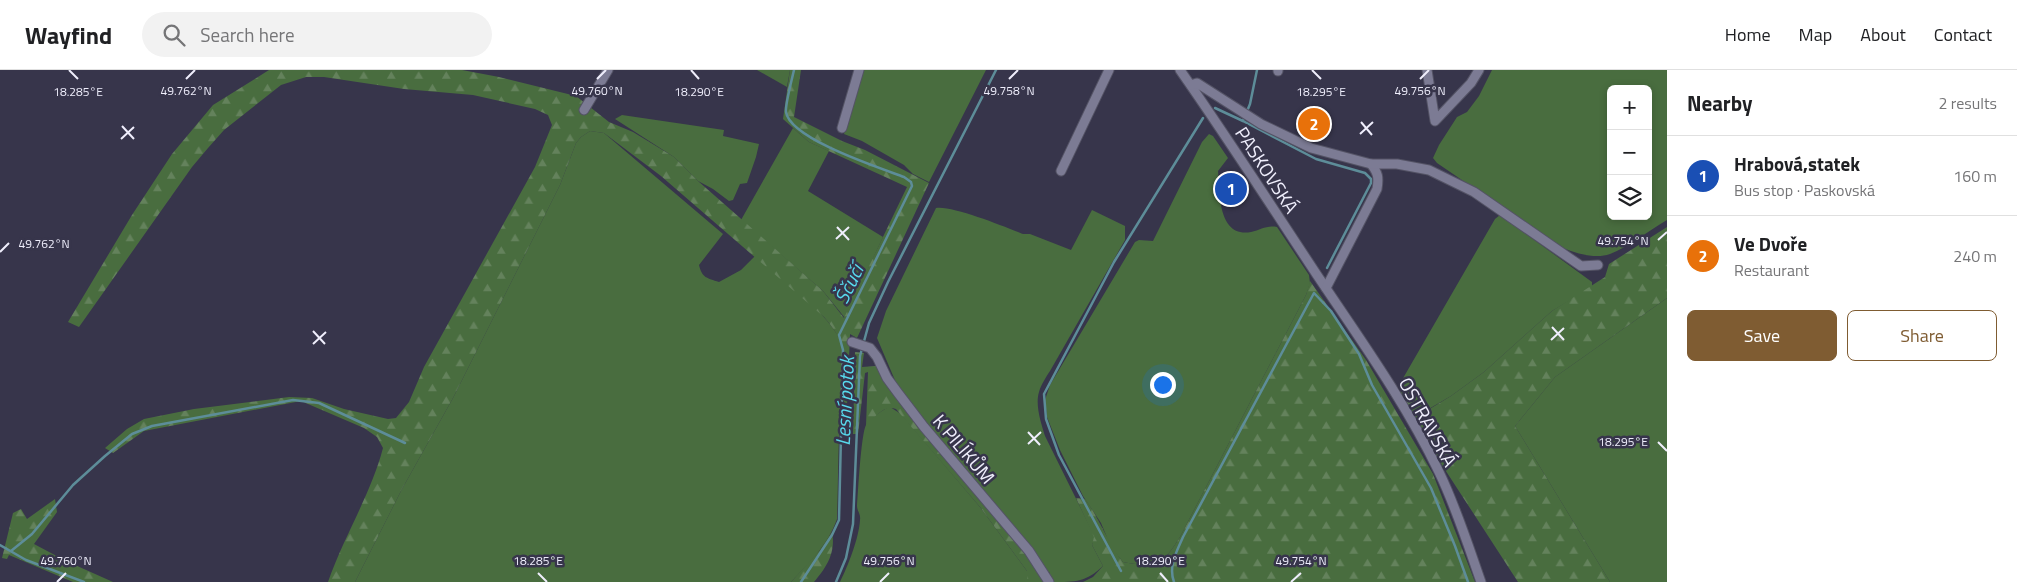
<!DOCTYPE html>
<html lang="en">
<head>
<meta charset="utf-8">
<style>
	body { margin:0; font-family:"Titillium Web",sans-serif; background:#f2f2f2; color:#202124 }
	.controls { position:absolute; right:15px; top:15px; display:grid; overflow:hidden; border-radius:8px; box-shadow:0 2px 8px #0003 }
	.controls button { width:45px; height:45px; display:grid; place-items:center; padding:0; border:0; border-bottom:1px solid #e0e0e0; background:#fff; color:#202124; font:25px sans-serif }
	.you { position:absolute; left:1162px; top:314px; width:18px; height:18px; margin:-12px; border:4px solid #fff; border-radius:50%; background:#1a73e8; box-shadow:0 0 0 8px #1a73e833 }
	.badge { display:grid; place-items:center; width:32px; height:32px; border-radius:50%; background:#7f5c32; color:#fff; font-size:16px; font-weight:700 }
	.pin { position:absolute; translate:-50% -50%; border:2px solid #fff; box-shadow:0 1px 5px #0006 }
	.list { margin:0; padding:0; list-style:none }
	h2 { display:flex; justify-content:space-between; align-items:center; height:65px; margin:0; padding:0 20px; font-size:21px }
	h2 small { font-size:16px; font-weight:400; color:#757577 }
	.list li { display:grid; grid-template-columns:32px 1fr auto; gap:15px; align-items:center; box-sizing:border-box; height:80px; padding:0 20px; border-top:1px solid #e0e0e0 }
	.list b { display:block; font-size:19px; white-space:nowrap }
	.list p { margin:0; font-size:16px; white-space:nowrap; color:#757577 }
	.list em { font-size:16px; font-style:normal; color:#757577 }
	.actions { display:flex; gap:10px; padding:15px 20px }
	.actions a { flex:1; padding:11px 0; border:1px solid #7f5c32; border-radius:8px; text-align:center; font-size:18px; color:#7f5c32 }
	.actions .main { background:#7f5c32; color:#fff }
	.icon { flex:none; width:28px; height:28px; fill:none; stroke:currentColor; stroke-width:2; stroke-linecap:round; stroke-linejoin:round }
	.map { position:relative; flex:none; width:1667px; height:512px; overflow:hidden }
	header { display:flex; align-items:center; gap:30px; box-sizing:border-box; height:70px; padding:0 25px; background:#fff; border-bottom:1px solid #e0e0e0 }
	header strong { font-size:24px }
	nav { display:flex; gap:28px; margin-inline-start:auto; font-size:18px }
	.search { width:350px; height:45px; background:#f2f2f2; display:flex; align-items:center; gap:12px; box-sizing:border-box; padding:0 18px; border-radius:28px; color:#757577; font-size:19px }
	main { display:flex }
	aside { flex:1; background:#fff }
	.map>svg:first-child { display:block }
</style>
</head>
<body>
<header>
<strong>Wayfind</strong>
<div class="search"><svg class="icon" aria-label="search" viewBox="0 0 24 24"><circle cx="10" cy="10" r="6"/><path d="M15 15l6 6"/></svg>Search here</div>
<nav><a>Home</a><a>Map</a><a>About</a><a>Contact</a></nav>
</header>
<main>
<div class="map">
<svg width="1667" height="512" viewBox="0 0 1667 512">
	<defs>
		<pattern id="forest-firs" width="22" height="20" patternUnits="userSpaceOnUse" patternTransform="scale(1.25)"><rect width="22" height="20" fill="#496d3f"/><path d="M5 1l3.5 6h-7zM16 11l3.5 6h-7z" fill="#64825c"/></pattern>
	</defs>
	<rect width="100%" height="100%" fill="#37354b"/>
	<g fill="#496d3f" fill-rule="evenodd">
		<path d="M 757,0 L 790,0 L 787,17 Z"/>
		<path d="M 862,0 L 986,0 L 929,112 L 913,104 L 904,95 L 862,71 L 844,64 Z"/>
		<path d="M 1492,0 L 1667,0 L 1667,150 C 1650,160 1628,177 1610,184 C 1594,190 1571,182 1557,175 L 1437,93 L 1433,88 L 1439,75 L 1457,47 L 1467,42 L 1479,26 ZM 1611,19 L 1648,19 L 1648,146 L 1611,146 Z"/>
		<path d="M 622,45 L 724,60 L 723,66 L 759,74 L 756,87 L 747,113 L 740,114 L 733,130 L 729,131 L 713,119 L 698,111 L 674,87 L 615,49 Z"/>
		<path d="M 793,58 L 809,72 L 829,81 L 808,121 L 883,167 L 845,248 L 823,221 L 741,150 Z"/>
		<path d="M 590,61 L 604,63 L 723,164 L 699,195 C 702,208 707,208 719,212 L 741,200 L 755,186 C 777,205 828,243 839,268 C 852,294 841,337 839,366 C 838,393 838,421 837,449 C 828,475 809,493 791,512 L 355,512 L 402,419 L 453,328 L 560,115 L 576,73 L 581,67 Z"/>
		<path d="M 1209,64 L 1213,66 L 1228,88 L 1218,101 C 1220,121 1217,168 1251,162 C 1261,160 1266,155 1277,157 L 1309,205 L 1310,213 L 1306,225 L 1180,467 C 1161,497 1157,498 1123,492 L 1111,477 L 1101,453 L 1083,426 L 1060,380 L 1047,347 L 1045,330 L 1050,315 L 1135,172 L 1139,170 L 1153,171 L 1202,72 Z"/>
		<path d="M 936,138 C 951,135 1006,157 1023,164 L 1030,164 L 1071,180 L 1092,140 L 1125,156 L 1125,170 L 1050,301 C 1046,307 1041,315 1039,322 C 1035,335 1041,353 1045,366 L 1095,467 L 1092,475 L 1103,496 C 1086,512 1076,512 1053,512 L 1048,505 L 1050,503 L 1046,501 L 1023,467 L 900,322 L 880,275 L 877,268 L 886,241 Z"/>
		<path d="M 1500,145 L 1592,212 L 1592,217 L 1552,241 L 1484,302 L 1451,326 L 1427,340 C 1416,335 1405,323 1402,310 L 1495,149 Z"/>
		<path d="M 1667,228 L 1667,512 L 1610,512 L 1515,356 L 1555,307 Z"/>
		<path d="M 890,337 L 901,344 L 980,437 L 1027,501 L 1027,512 L 840,512 C 848,496 859,468 860,450 C 861,444 857,441 857,436 C 858,423 861,364 866,355 C 870,349 883,339 890,337 Z"/>
	</g>
	<g fill="url(#forest-firs)">
		<path d="M 269,0 L 462,0 L 499,7 L 576,26 L 609,52 L 633,62 L 674,87 L 698,111 L 823,221 L 844,248 L 907,117 L 809,72 L 783,49 L 790,0 L 801,0 L 794,47 L 842,71 L 865,80 L 929,113 L 857,268 L 850,264 L 847,336 L 842,329 C 845,294 850,276 824,247 L 661,106 L 604,63 L 590,61 L 581,67 L 576,73 L 560,115 L 453,328 L 402,419 L 355,512 L 328,512 C 344,466 371,424 383,378 L 377,367 L 364,358 L 301,331 L 144,361 L 113,383 L 105,378 L 127,359 L 144,349 L 194,339 L 289,327 L 312,328 L 344,339 L 388,349 L 396,348 L 409,332 L 424,297 L 535,97 L 552,55 L 548,45 L 535,39 L 473,25 L 404,19 L 324,7 L 306,7 L 281,15 L 224,60 L 208,78 L 192,97 L 79,257 L 68,252 L 132,145 L 172,84 L 213,35 Z"/>
		<path d="M 1667,157 L 1667,228 L 1555,307 L 1515,356 L 1610,512 L 1518,512 L 1442,395 L 1399,320 L 1403,320 L 1416,333 L 1428,340 L 1451,326 L 1484,302 L 1552,241 L 1605,207 L 1609,194 Z"/>
		<path d="M 1310,211 L 1366,290 L 1433,404 L 1475,512 L 1083,512 L 1093,507 L 1103,496 L 1092,475 L 1094,467 L 1076,428 L 1085,429 C 1100,449 1107,472 1123,492 C 1157,498 1161,497 1180,467 L 1306,225 Z"/>
		<path d="M 855,282 L 864,283 L 862,297 L 876,296 L 900,334 L 1026,481 L 1046,512 L 1027,512 L 1027,501 L 980,437 L 896,339 C 884,334 874,348 866,356 L 868,302 L 865,303 L 858,364 L 853,364 Z"/>
		<path d="M 55,429 L 57,442 L 34,474 L 66,491 L 113,512 L 73,512 L 9,485 L 7,489 L 2,488 L 13,443 L 21,439 L 27,449 Z"/>
		<path d="M 832,462 C 836,482 827,497 814,512 L 791,512 L 820,480 Z"/>
	</g>
	<g fill="none" stroke-linecap="round" stroke-linejoin="round">
		<g stroke="#5d8d99" stroke-width="2.5">
			<path d="M 794,0 C 792,9 785,35 786,42 C 790,69 880,98 904,107 L 911,112 L 912,116 L 839,265 L 843,280 L 839,450 L 832,465 L 801,512"/>
			<path d="M 1257,0 L 1250,34 L 1243,51 L 1316,89 L 1365,103 L 1371,109 L 1371,113 L 1327,198"/>
			<path d="M 1215,38 L 1243,51"/>
			<path d="M 0,475 L 26,490 L 84,512"/>
			<path d="M 11,481 L 32,464 L 73,415 L 105,386 L 132,364 L 152,356 L 293,330 L 319,333 L 405,373"/>
			<path d="M 1121,501 L 1059,385 L 1046,349 L 1044,324 L 1114,192 L 1203,48"/>
			<path d="M 836,512 L 846,488 L 853,454 L 860,286 L 869,253 L 888,212 L 996,0"/>
			<path d="M 1174,512 C 1168,496 1177,481 1183,467 L 1314,223 L 1331,241 L 1359,284 L 1372,315 L 1431,418 L 1455,476 L 1468,512"/>
		</g>
		<defs>
			<g id="minor">
				<path d="M 1180,0 C 1227,67 1272,137 1317,205 C 1360,269 1406,333 1439,402 C 1456,437 1468,475 1481,512"/>
				<path d="M 1427,0 L 1435,51 L 1471,13 L 1479,0"/>
				<path d="M 1278,1 L 1278,0"/>
				<path d="M 1191,15 L 1197,13 L 1261,54 L 1311,78 L 1371,94 C 1378,103 1379,107 1377,119 L 1326,218"/>
				<path d="M 584,40 L 608,0"/>
				<path d="M 842,58 L 859,0"/>
				<path d="M 1371,94 L 1397,94 L 1429,100 L 1474,122 L 1581,196 L 1598,195"/>
				<path d="M 1061,101 L 1109,0"/>
				<path d="M 852,272 L 870,278 L 877,287 L 887,308 L 898,323 L 924,357 L 1029,481 L 1049,512"/>
			</g>
		</defs>
		<use href="#minor" stroke="#545365" stroke-width="11"/>
		<use href="#minor" stroke="#7c7b94" stroke-width="9"/>
	</g>
	<path fill="none" stroke="#efeefc" stroke-width="2" d="M 69,0 L 78,9M 691,0 L 699,9M 1312,0 L 1321,9M 186,9 L 195,0M 597,9 L 606,0M 1009,9 L 1018,0M 1420,9 L 1429,0M 1361,52 L 1372,65M 122,56 L 134,69M 1360,64 L 1373,52M 121,69 L 134,57M 837,157 L 849,170M 836,169 L 849,157M 1658,170 L 1667,162M 0,182 L 9,173M 1552,257 L 1564,270M 313,261 L 325,274M 1551,270 L 1564,258M 313,274 L 326,262M 1028,362 L 1040,375M 1658,372 L 1667,381M 1028,374 L 1041,362M 538,503 L 547,512M 1160,503 L 1168,512M 57,512 L 66,503M 880,512 L 889,503M 1291,512 L 1301,503"/>
	<g text-anchor="middle" stroke-width="5" stroke-linejoin="round" paint-order="stroke">
		<g font-size="19" fill="#efeefc" stroke="#37354b">
			<text transform="translate(1267 100) rotate(57)" y="7">PASKOVSKÁ</text>
			<text transform="translate(1428 352) rotate(61)" y="7">OSTRAVSKÁ</text>
			<text transform="translate(964 379) rotate(50)" y="7">K PILÍKŮM</text>
		</g>
		<g font-size="20" font-style="italic" fill="#58daed" stroke="#37354b">
			<text transform="translate(849 214) rotate(-64)" y="7">Ščučí</text>
			<text transform="translate(845 331) rotate(-87)" y="7">Lesní potok</text>
		</g>
	</g>
	<g font-size="12" text-anchor="middle" fill="#efeefc" stroke="#37354b" stroke-width="5" stroke-linejoin="round" paint-order="stroke">
		<text x="597" y="25">49.760°N</text>
		<text x="1009" y="25">49.758°N</text>
		<text x="1420" y="25">49.756°N</text>
		<text x="186" y="25">49.762°N</text>
		<text x="78" y="26">18.285°E</text>
		<text x="1321" y="26">18.295°E</text>
		<text x="699" y="26">18.290°E</text>
		<text x="1623" y="175">49.754°N</text>
		<text x="44" y="178">49.762°N</text>
		<text x="1623" y="376">18.295°E</text>
		<text x="538" y="495">18.285°E</text>
		<text x="1160" y="495">18.290°E</text>
		<text x="66" y="495">49.760°N</text>
		<text x="889" y="495">49.756°N</text>
		<text x="1301" y="495">49.754°N</text>
	</g>
</svg>
<div class="controls">
<button>+</button>
<button>−</button>
<button><svg class="icon" aria-label="layers" viewBox="0 0 24 24"><path d="M12 4l9 5-9 5-9-5zM3 14l9 5 9-5"/></svg></button>
</div>
<div class="you"></div>
<div class="pin badge" style="left:1231px;top:119px;background:#1a4fb4">1</div>
<div class="pin badge" style="left:1314px;top:54px;background:#e8710a">2</div>
</div>
<aside>
<h2>Nearby<small>2 results</small></h2>
<ul class="list">
<li><span class="badge" style="background:#1a4fb4">1</span><div><b>Hrabová,statek</b><p>Bus stop · Paskovská</p></div><em>160 m</em></li>
<li><span class="badge" style="background:#e8710a">2</span><div><b>Ve Dvoře</b><p>Restaurant</p></div><em>240 m</em></li>
</ul>
<div class="actions"><a class="main">Save</a><a>Share</a></div>
</aside>
</main>
</body>
</html>
